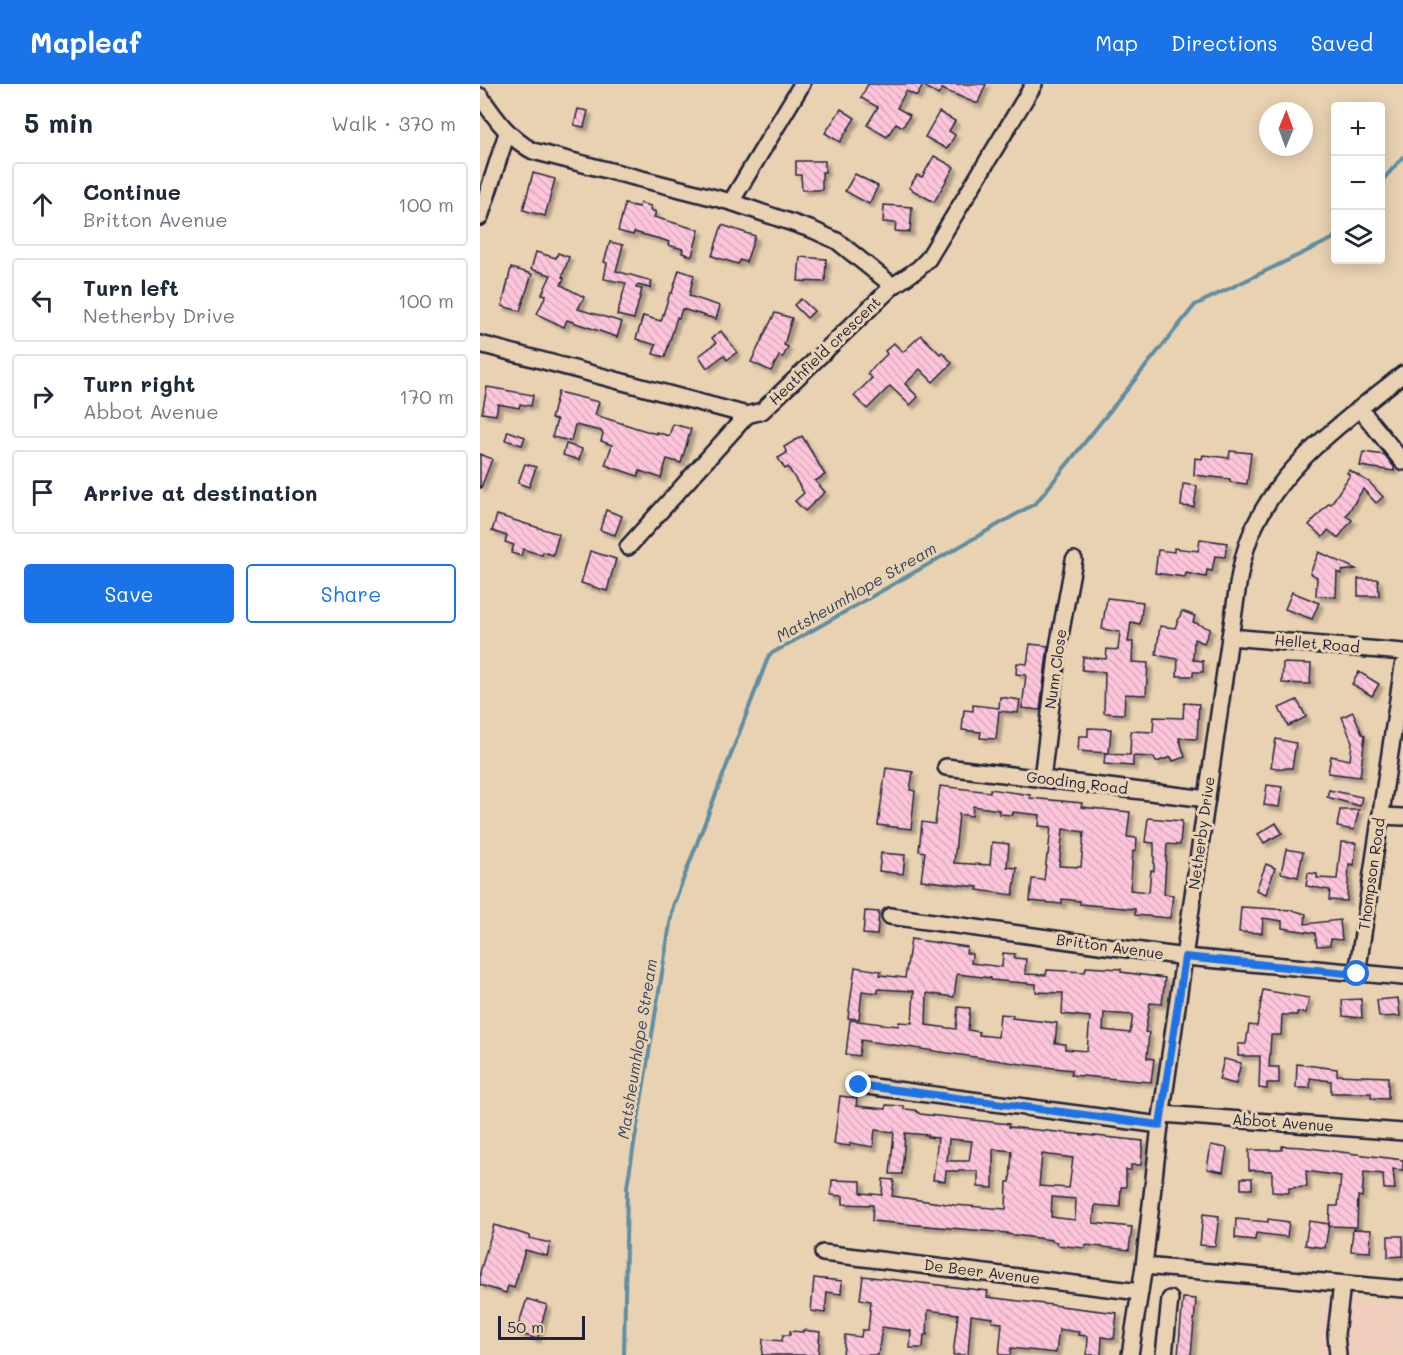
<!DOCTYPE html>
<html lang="en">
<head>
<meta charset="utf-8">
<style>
	body { margin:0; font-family:Mali,sans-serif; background:#f2f2f3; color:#1f2937 }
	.controls { position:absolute; right:18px; top:18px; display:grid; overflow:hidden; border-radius:6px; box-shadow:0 3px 15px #0003 }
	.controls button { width:54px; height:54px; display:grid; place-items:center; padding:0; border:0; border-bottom:2px solid #e0e1e3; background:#fff; color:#1f2937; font:30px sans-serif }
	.compass { position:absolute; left:779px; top:18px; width:54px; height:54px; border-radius:50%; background:#fff; box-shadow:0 3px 15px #0003; rotate:1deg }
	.scale { position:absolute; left:18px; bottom:15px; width:87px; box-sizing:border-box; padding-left:6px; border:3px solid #22223b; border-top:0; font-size:16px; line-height:21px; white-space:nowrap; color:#22223b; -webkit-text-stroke:4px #e9d2b2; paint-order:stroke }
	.stop { position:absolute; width:18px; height:18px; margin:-14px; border:4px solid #1a73e8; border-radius:50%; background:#fff }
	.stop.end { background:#1a73e8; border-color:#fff; box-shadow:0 2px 6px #0008 }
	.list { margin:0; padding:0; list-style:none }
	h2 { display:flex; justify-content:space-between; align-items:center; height:78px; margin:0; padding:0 24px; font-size:26px }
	h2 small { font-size:20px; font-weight:400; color:#747a83 }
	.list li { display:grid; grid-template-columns:39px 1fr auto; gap:18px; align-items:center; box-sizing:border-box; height:84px; margin:0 12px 12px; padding:0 12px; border:2px solid #e0e1e3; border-radius:6px }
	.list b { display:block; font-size:22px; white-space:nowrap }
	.list p { margin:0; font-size:20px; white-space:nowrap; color:#747a83 }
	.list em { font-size:20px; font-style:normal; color:#747a83 }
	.actions { display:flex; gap:12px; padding:18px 24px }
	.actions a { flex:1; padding:14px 0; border:2px solid #1a73e8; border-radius:6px; text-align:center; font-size:21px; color:#1a73e8 }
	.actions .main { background:#1a73e8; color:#fff }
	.icon { flex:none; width:33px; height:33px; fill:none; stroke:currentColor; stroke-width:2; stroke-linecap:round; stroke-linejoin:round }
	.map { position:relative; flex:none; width:923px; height:1271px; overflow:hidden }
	header { display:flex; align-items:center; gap:36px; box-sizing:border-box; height:84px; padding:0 30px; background:#1a73e8; color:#fff }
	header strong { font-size:28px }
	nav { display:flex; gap:33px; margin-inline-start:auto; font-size:21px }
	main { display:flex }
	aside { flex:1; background:#fff }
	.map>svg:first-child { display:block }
</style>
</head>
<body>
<header>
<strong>Mapleaf</strong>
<nav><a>Map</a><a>Directions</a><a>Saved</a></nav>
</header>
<main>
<aside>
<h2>5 min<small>Walk · 370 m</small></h2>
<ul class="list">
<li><svg class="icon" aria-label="ahead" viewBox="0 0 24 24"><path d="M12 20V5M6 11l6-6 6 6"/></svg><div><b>Continue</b><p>Britton Avenue</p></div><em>100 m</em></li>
<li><svg class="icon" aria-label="left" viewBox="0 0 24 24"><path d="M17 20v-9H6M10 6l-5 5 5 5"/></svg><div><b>Turn left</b><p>Netherby Drive</p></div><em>100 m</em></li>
<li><svg class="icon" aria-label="right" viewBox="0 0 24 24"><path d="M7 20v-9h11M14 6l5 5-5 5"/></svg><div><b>Turn right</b><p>Abbot Avenue</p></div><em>170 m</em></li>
<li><svg class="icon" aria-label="arrive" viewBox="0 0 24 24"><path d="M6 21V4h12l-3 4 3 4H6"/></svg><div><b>Arrive at destination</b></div></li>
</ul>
<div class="actions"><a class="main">Save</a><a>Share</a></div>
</aside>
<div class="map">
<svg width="923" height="1271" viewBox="0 0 923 1271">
	<defs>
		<pattern id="building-back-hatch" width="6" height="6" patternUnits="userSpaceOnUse" patternTransform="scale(1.5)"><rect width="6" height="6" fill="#fdc5da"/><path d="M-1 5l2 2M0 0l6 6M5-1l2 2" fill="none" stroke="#d9a9bc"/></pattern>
		<filter id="shadow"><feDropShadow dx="4" dy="4" stdDeviation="1.5" flood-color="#0004"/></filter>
	</defs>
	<rect width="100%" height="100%" fill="#e9d2b2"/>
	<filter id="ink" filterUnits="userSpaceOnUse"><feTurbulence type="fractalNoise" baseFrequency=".0167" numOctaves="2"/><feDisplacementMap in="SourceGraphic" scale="12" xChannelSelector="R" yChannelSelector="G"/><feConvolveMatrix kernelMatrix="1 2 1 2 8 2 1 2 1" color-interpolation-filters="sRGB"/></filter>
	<g filter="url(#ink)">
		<path fill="#efcebe" d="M 845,1215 L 923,1220 L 923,1271 L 835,1271 Z"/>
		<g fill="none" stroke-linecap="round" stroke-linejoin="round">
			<g stroke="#5f8ea2" stroke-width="4">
				<path d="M 900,99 L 923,73"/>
				<path d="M 144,1271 L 147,1103 L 193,822 L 289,571 L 556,419 L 715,221 L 852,155 L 856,151"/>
			</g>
		</g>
		<g fill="url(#building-back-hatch)" stroke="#22223b" stroke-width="1.5" fill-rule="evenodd" filter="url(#shadow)">
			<path d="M 388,0 L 506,0 L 498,19 L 495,19 L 462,5 L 458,11 L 443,1 L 437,12 L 426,7 L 417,24 L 430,31 L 423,43 L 416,39 L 407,53 L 387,41 L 398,23 L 381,14 Z"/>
			<path d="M 98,25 L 108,27 L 104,43 L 94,41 Z"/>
			<path d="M 361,25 L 375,34 L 360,58 L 345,49 Z"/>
			<path d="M 459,28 L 475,37 L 469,47 L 475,51 L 467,65 L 445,53 Z"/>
			<path d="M 454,72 L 474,83 L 454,118 L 429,104 L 437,91 L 442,93 Z"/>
			<path d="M 316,77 L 345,77 L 345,88 L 342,88 L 342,106 L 322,106 L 321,91 L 316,91 Z"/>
			<path d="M 53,89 L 75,95 L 65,132 L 43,126 Z"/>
			<path d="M 375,90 L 398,102 L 389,120 L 365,107 Z"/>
			<path d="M 160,119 L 171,122 L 170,126 L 176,128 L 174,133 L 219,146 L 212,172 L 202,169 L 203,165 L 188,161 L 189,158 L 184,156 L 154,148 L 153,151 L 138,147 L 145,120 L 159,123 Z"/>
			<path d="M 404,121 L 432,123 L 430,148 L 415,147 L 416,139 L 403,138 Z"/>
			<path d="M 242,141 L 275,152 L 266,178 L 260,176 L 258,180 L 232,172 Z"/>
			<path d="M 130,158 L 143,161 L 136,187 L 172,197 L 170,204 L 157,201 L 156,204 L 162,205 L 154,235 L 137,231 L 146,199 L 124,195 L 127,179 L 124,178 Z"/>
			<path d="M 56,168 L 76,174 L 78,169 L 89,173 L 82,193 L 84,194 L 81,201 L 104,213 L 98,225 L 142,238 L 137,253 L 87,236 L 84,243 L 57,230 L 66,211 L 62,210 L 71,191 L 51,185 Z"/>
			<path d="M 320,173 L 346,175 L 345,198 L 318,197 Z"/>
			<path d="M 31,184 L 52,190 L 40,227 L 22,222 Z"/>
			<path d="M 199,186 L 214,191 L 209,212 L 240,222 L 236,235 L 202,225 L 199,234 L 197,233 L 185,273 L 173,270 L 176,261 L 156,255 L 163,232 L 181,237 L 190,209 L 192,209 Z"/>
			<path d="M 321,215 L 334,227 L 327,234 L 314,221 Z"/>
			<path d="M 295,229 L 312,234 L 304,261 L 308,263 L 303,273 L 299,272 L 291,287 L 271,278 Z"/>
			<path d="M 241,247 L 257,268 L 247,276 L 244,271 L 227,284 L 219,272 L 236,259 L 232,254 Z"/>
			<path d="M 441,251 L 460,270 L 462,268 L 472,279 L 453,298 L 440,285 L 425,300 L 438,313 L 430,321 L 410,302 L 387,325 L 374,312 L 392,294 L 387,290 L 407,270 L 405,267 L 414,259 L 423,268 Z"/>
			<path d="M 7,303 L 53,311 L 51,322 L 40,320 L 39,324 L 18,320 L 16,331 L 2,329 Z"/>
			<path d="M 78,308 L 119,318 L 115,331 L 176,350 L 176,348 L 189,352 L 193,340 L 211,345 L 201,379 L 187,375 L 181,394 L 160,387 L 158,392 L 125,381 L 132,361 L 121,357 L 123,350 L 121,347 L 95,341 L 91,357 L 72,353 L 77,336 L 71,335 Z"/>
			<path d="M 28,347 L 45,353 L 42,361 L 25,356 Z"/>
			<path d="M 322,352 L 345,391 L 335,397 L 345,408 L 325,427 L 315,417 L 324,409 L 308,383 L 305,385 L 298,374 L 307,369 L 304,363 Z"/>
			<path d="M 86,360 L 102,365 L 99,376 L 83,371 Z"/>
			<path d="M 750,367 L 771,369 L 767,400 L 750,398 L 750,395 L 714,391 L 715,374 L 722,375 L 723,371 L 749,374 Z"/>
			<path d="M 883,368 L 905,371 L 914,383 L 914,387 L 880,382 Z"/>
			<path d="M 0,370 L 12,375 L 1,404 L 0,404 Z"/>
			<path d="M 45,380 L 56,383 L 49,403 L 38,399 Z"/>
			<path d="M 869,386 L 889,398 L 903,413 L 896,419 L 883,405 L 866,432 L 872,436 L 858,454 L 848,446 L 843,453 L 829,441 L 849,419 L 851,420 L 870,391 L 867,389 Z"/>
			<path d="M 703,400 L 717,402 L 714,423 L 701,422 Z"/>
			<path d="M 126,426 L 142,432 L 135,451 L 120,446 Z"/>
			<path d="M 17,431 L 79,450 L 73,471 L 63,468 L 62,471 L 43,465 L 41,472 L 31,469 L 34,461 L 25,458 L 27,452 L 12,447 Z"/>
			<path d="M 720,455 L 747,459 L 745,473 L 735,472 L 732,487 L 727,486 L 726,493 L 706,489 L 705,493 L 675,489 L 678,466 L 694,468 L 694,464 L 718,467 Z"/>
			<path d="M 110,467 L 136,475 L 127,507 L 101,499 Z"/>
			<path d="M 839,468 L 876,485 L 862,487 L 861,490 L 857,488 L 856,513 L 836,512 L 837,493 L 830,489 Z"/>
			<path d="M 878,495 L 898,495 L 899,512 L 878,512 Z"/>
			<path d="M 812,508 L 839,519 L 832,535 L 805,525 Z"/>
			<path d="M 627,514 L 663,518 L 660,540 L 651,538 L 648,558 L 653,558 L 652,578 L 668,579 L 666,611 L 645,610 L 644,630 L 624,629 L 625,588 L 602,586 L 603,573 L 626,575 L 627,565 L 638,566 L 640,548 L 622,545 Z"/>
			<path d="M 702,527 L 715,532 L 713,538 L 730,545 L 724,559 L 714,555 L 713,576 L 723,577 L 723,588 L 713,588 L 713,592 L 697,592 L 698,575 L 676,571 L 680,542 L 695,544 Z"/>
			<path d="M 550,560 L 568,562 L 560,626 L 542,624 L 546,591 L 536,590 L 537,579 L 547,580 Z"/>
			<path d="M 803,579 L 831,580 L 830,600 L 802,599 Z"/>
			<path d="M 879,588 L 899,600 L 892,612 L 872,600 Z"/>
			<path d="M 520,613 L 540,616 L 538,629 L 519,627 L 516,655 L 500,654 L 501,648 L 482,646 L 484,626 L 493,627 L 493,621 L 519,624 Z"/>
			<path d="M 817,616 L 826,633 L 808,642 L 799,624 Z"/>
			<path d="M 704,619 L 719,620 L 717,655 L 699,654 L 705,673 L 693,677 L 691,673 L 676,678 L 674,673 L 653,672 L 653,682 L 624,680 L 625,670 L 650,671 L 651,647 L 673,648 L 674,633 L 703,634 Z"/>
			<path d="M 873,628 L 882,650 L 885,651 L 880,693 L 848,689 L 851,672 L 870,676 L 872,658 L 862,633 Z"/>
			<path d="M 608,644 L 631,645 L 629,669 L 598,667 L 599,652 L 608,652 Z"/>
			<path d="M 796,655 L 816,659 L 812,684 L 805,684 L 804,685 L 791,683 Z"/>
			<path d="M 406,684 L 433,688 L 430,706 L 435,707 L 431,745 L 398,741 Z"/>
			<path d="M 787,701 L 802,703 L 799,723 L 784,721 Z"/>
			<path d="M 460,702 L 510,708 L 510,705 L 550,711 L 550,714 L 602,719 L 601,723 L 650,728 L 647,753 L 657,754 L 656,767 L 653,767 L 650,806 L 669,808 L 671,786 L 674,787 L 674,759 L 665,758 L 668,734 L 702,737 L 700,761 L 687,760 L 684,810 L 693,811 L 690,834 L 655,831 L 655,825 L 600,820 L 600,817 L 582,815 L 582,820 L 550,817 L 552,795 L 564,796 L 567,771 L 568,771 L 571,743 L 559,742 L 560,731 L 533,728 L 533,731 L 519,730 L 519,726 L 493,722 L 492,732 L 479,730 L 474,779 L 510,781 L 512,758 L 529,760 L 527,783 L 537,784 L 533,811 L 497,806 L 498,803 L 441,796 L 445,768 L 439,767 L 442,738 L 455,740 ZM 583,745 L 604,748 L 601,783 L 579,782 Z"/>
			<path d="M 849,706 L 882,713 L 880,722 L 847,713 Z"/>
			<path d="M 860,726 L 879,726 L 874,746 L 857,743 Z"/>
			<path d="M 796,739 L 802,749 L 784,759 L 778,750 Z"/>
			<path d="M 861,758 L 876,759 L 874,781 L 869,780 L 867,817 L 849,816 L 850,806 L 826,802 L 828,789 L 837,790 L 837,794 L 857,795 Z"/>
			<path d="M 806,765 L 823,768 L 818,793 L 801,789 Z"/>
			<path d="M 401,769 L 425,771 L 423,790 L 399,787 Z"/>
			<path d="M 786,780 L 795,784 L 786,810 L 776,806 Z"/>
			<path d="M 761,823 L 812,826 L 826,830 L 825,840 L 860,836 L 862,856 L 851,855 L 850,861 L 837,862 L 835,849 L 802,844 L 802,837 L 783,834 L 782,849 L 759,848 Z"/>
			<path d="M 385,827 L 399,828 L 397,851 L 383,850 Z"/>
			<path d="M 431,855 L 487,863 L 486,869 L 492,870 L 491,879 L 522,883 L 523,869 L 535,870 L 534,874 L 546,875 L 545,890 L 566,891 L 567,886 L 605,888 L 606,883 L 641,885 L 641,888 L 685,894 L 682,920 L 670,919 L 665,948 L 669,949 L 667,974 L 674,975 L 671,998 L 591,991 L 592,986 L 549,981 L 381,956 L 379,972 L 366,970 L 370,936 L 418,942 L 419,938 L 432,939 L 434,907 L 398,905 L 398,909 L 382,907 L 379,935 L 368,934 L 375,883 L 401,887 L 400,891 L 425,894 ZM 477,890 L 511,894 L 511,896 L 556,900 L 556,908 L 583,909 L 582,930 L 610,933 L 607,967 L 585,965 L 585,960 L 575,959 L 577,939 L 532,934 L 533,931 L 520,930 L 518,953 L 499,951 L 499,948 L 488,946 L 490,924 L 478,923 L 476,945 L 446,941 L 447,909 L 474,913 ZM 624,929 L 653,931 L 650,949 L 623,946 Z"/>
			<path d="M 783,906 L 829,914 L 826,929 L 817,928 L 817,931 L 802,931 L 801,951 L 791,951 L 789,983 L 799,983 L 799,999 L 787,999 L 787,1005 L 779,1004 L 780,972 L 758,972 L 758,960 L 766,960 L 769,941 L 777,942 Z"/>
			<path d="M 918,914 L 920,932 L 899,933 L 897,916 Z"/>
			<path d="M 881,915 L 882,934 L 863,932 L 862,916 Z"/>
			<path d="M 744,975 L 761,979 L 756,1000 L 739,996 Z"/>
			<path d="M 817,980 L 857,985 L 857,991 L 908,993 L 908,1015 L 891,1014 L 891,1009 L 851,1009 L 851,997 L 830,994 L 830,1004 L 816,1004 Z"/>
			<path d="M 360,1012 L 377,1014 L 376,1022 L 406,1025 L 406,1021 L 424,1022 L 424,1025 L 435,1026 L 440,1030 L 529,1040 L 529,1043 L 663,1057 L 661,1081 L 651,1081 L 651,1086 L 646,1086 L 646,1103 L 641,1103 L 640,1123 L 615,1121 L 613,1139 L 652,1143 L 649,1166 L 606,1161 L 605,1164 L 577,1161 L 577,1158 L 572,1157 L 572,1156 L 527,1150 L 527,1149 L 392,1137 L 393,1121 L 363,1120 L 363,1112 L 351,1111 L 352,1096 L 381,1097 L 381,1109 L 402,1111 L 403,1095 L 414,1096 L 412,1112 L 474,1121 L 526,1125 L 527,1098 L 530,1098 L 532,1067 L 513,1065 L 513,1104 L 498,1103 L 498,1087 L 466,1087 L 465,1097 L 453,1096 L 458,1054 L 448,1053 L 448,1051 L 425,1049 L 422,1090 L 410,1090 L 414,1048 L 395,1046 L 393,1063 L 370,1059 L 370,1062 L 354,1060 ZM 469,1055 L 492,1057 L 489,1077 L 467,1077 ZM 562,1070 L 593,1074 L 589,1104 L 559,1102 ZM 572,1113 L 596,1115 L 595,1136 L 571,1133 Z"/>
			<path d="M 731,1061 L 747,1064 L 743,1088 L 727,1085 Z"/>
			<path d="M 802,1062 L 822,1063 L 923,1076 L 923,1086 L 913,1085 L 915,1105 L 904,1105 L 903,1090 L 884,1088 L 882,1113 L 878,1112 L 877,1143 L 849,1142 L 850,1122 L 858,1122 L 861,1092 L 826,1087 L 827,1103 L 809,1104 L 809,1109 L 792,1108 L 792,1087 L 769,1086 L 769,1066 L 802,1066 Z"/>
			<rect x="761" y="1094" width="11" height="11"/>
			<path d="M 723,1130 L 739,1132 L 735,1162 L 720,1161 Z"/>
			<path d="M 756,1135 L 788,1138 L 788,1135 L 809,1138 L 807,1153 L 776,1149 L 775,1156 L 755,1154 Z"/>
			<path d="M 829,1137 L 849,1140 L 845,1164 L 825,1161 Z"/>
			<path d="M 14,1141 L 50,1152 L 49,1154 L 70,1159 L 67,1172 L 45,1166 L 34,1204 L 28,1202 L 26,1209 L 0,1201 L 0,1188 Z"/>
			<path d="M 873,1145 L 891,1146 L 890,1168 L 871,1167 Z"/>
			<path d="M 908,1152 L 923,1152 L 923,1172 L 908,1173 Z"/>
			<path d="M 383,1192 L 508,1207 L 507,1213 L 637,1229 L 634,1255 L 622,1253 L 621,1271 L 607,1271 L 608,1252 L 598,1251 L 599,1248 L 579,1245 L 576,1269 L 531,1264 L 530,1271 L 519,1271 L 522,1239 L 512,1238 L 513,1234 L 491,1231 L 488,1271 L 473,1271 L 478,1230 L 448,1226 L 447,1251 L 444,1251 L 443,1264 L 430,1264 L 431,1247 L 402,1243 L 398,1271 L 363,1271 L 365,1251 L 381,1253 L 382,1246 L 388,1246 L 391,1217 L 380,1215 Z"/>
			<path d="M 334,1194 L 362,1197 L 361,1210 L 347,1208 L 345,1229 L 331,1227 Z"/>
			<path d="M 703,1214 L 716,1215 L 711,1271 L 698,1271 Z"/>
			<path d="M 47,1215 L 67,1221 L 57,1255 L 36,1248 Z"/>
			<path d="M 323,1246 L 340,1248 L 338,1271 L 282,1271 L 283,1255 L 302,1257 L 303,1251 L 310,1251 L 310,1247 L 323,1248 Z"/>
		</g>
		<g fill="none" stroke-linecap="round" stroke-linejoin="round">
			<defs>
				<g id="minor">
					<path d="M 0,12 C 15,34 29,54 53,67 L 251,118 L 333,146 L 357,157 L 413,202"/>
					<path d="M 251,118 L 322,0"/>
					<path d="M 0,133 L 27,49"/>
					<path d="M 0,260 L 267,331 L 282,327 L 413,202 L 438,185 L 448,175 L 554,0"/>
					<path d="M 880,325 L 923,378"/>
					<path d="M 148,463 L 267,331"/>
					<path d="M 750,553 L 923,568"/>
					<path d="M 466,683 L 727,715"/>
					<path d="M 562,695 L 578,563 L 594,476"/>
					<path d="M 901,732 L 923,733"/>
					<path d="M 410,832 L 705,873 L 923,893"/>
					<path d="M 877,890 L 923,582"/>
					<path d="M 379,1001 L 680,1041"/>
					<path d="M 682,1030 L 923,1048"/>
					<path d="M 343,1169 L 660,1208"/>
					<path d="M 664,1182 L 923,1205"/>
					<path d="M 650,1271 L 664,1182 L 680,1041 L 750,553 C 756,520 758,484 770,453 C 797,383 866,336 923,290"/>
					<path d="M 684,1271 L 690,1215"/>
					<path d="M 858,1271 L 856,1250 L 862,1200"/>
				</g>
			</defs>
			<use href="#minor" stroke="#22223b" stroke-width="20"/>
			<use href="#minor" stroke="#e9d2b2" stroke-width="15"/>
		</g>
	</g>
	<g fill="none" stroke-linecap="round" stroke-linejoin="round" filter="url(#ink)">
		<path stroke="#1a73e8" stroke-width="8" d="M 379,1001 L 680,1041 L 705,873 L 877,890"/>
	</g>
	<g text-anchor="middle" stroke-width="6" stroke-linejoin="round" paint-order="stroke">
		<g font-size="15" fill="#22223b" stroke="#e9d2b2">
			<text transform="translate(345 267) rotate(-44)" y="5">Heathfield crescent</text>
			<text transform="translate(837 560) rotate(5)" y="5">Hellet Road</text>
			<text transform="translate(576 585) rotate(-82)" y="5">Nunn Close</text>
			<text transform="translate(597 699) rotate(7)" y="5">Gooding Road</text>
			<text transform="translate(722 749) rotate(-82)" y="5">Netherby Drive</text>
			<text transform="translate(892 790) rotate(-82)" y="5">Thompson Road</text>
			<text transform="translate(630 863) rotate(8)" y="5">Britton Avenue</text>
			<text transform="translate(803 1039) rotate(4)" y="5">Abbot Avenue</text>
			<text transform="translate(502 1188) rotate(7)" y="5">De Beer Avenue</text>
		</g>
		<g font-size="16" font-style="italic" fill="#36465d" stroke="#e9d2b2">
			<text transform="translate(376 508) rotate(-30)" y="6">Matsheumhlope Stream</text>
			<text transform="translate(157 965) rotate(-81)" y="6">Matsheumhlope Stream</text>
		</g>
	</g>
</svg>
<div class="controls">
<button>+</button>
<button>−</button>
<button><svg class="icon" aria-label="layers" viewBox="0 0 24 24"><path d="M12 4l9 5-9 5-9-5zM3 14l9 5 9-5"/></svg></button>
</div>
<svg class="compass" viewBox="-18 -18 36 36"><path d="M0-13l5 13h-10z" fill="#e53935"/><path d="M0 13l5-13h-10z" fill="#747a83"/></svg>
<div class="scale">50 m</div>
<div class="stop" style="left:877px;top:890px"></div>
<div class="stop end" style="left:379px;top:1001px"></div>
</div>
</main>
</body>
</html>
